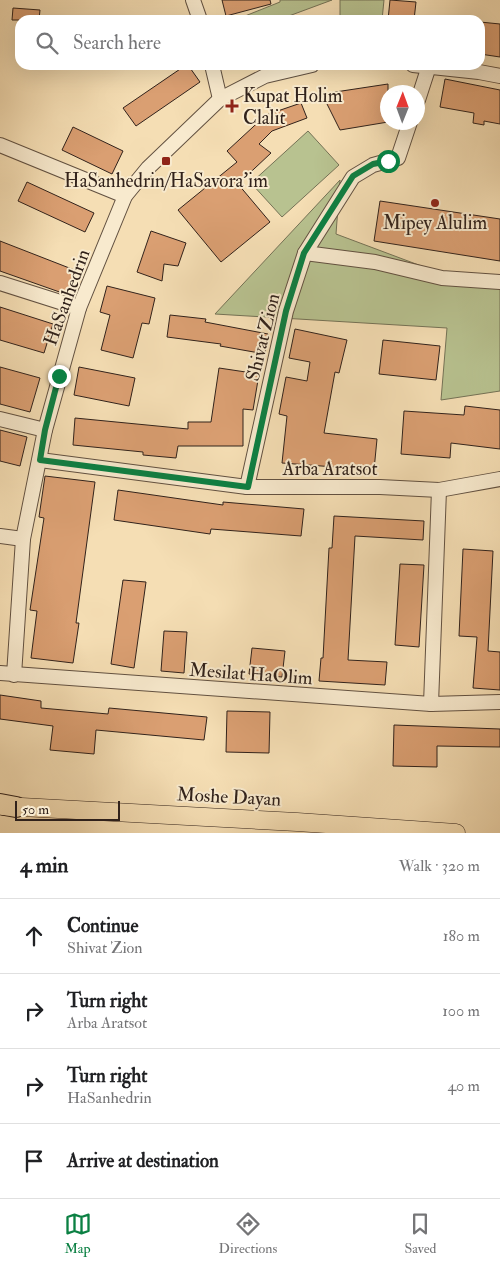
<!DOCTYPE html>
<html lang="en">
<head>
<meta charset="utf-8">
<style>
	body { margin:0; font-family:"IM FELL Double Pica",serif; background:#f2f2f2; color:#202124 }
	.compass { position:absolute; left:380px; top:85px; width:45px; height:45px; border-radius:50%; background:#fff; box-shadow:0 5px 20px #0002; rotate:1deg }
	.scale { position:absolute; left:15px; bottom:12px; width:105px; box-sizing:border-box; padding-left:5px; border:2px solid #31221b; border-top:0; font-size:14px; line-height:18px; white-space:nowrap; color:#31221b; -webkit-text-stroke:4px #f8eace; paint-order:stroke }
	.stop { position:absolute; width:15px; height:15px; margin:-11px; border:4px solid #0b8043; border-radius:50%; background:#fff }
	.stop.end { background:#0b8043; border-color:#fff; box-shadow:0 1px 5px #0008 }
	.list { margin:0; padding:0; list-style:none }
	h2 { display:flex; justify-content:space-between; align-items:center; height:65px; margin:0; padding:0 20px; font-size:21px }
	h2 small { font-size:16px; font-weight:400; color:#757577 }
	.list li { display:grid; grid-template-columns:32px 1fr auto; gap:15px; align-items:center; box-sizing:border-box; height:75px; padding:0 20px; border-top:1px solid #e0e0e0 }
	.list b { display:block; font-size:19px; white-space:nowrap }
	.list p { margin:0; font-size:16px; white-space:nowrap; color:#757577 }
	.list em { font-size:16px; font-style:normal; color:#757577 }
	.icon { flex:none; width:28px; height:28px; fill:none; stroke:currentColor; stroke-width:2; stroke-linecap:round; stroke-linejoin:round }
	.map { position:relative; flex:none; width:500px; height:833px; overflow:hidden }
	.search { position:absolute; background:#fff; box-shadow:0 5px 20px #0002; left:15px; right:15px; top:15px; height:55px; display:flex; align-items:center; gap:12px; box-sizing:border-box; padding:0 18px; border-radius:15px; color:#757577; font-size:19px }
	.sheet { height:365px; background:#fff }
	nav { display:flex; justify-content:space-around; align-items:center; box-sizing:border-box; height:70px; border-top:1px solid #e0e0e0; background:#fff; font-size:14px; color:#757577 }
	nav a { display:grid; justify-items:center; gap:2px }
	nav .on { color:#0b8043 }
	.map>svg:first-child { display:block }
</style>
</head>
<body>
<div class="map">
<svg width="500" height="833" viewBox="0 0 500 833">
	<rect width="100%" height="100%" fill="#f5deb4"/>
	<filter id="stains"><feTurbulence type="fractalNoise" baseFrequency=".004" numOctaves="4"/><feColorMatrix values="0 0 0 0 .2 0 0 0 0 .09 0 0 0 0 .02 0 0 0 .5 -.17"/></filter>
	<radialGradient id="worn" r=".72"><stop offset=".6" stop-color="#630" stop-opacity="0"/><stop offset="1" stop-color="#630" stop-opacity=".3"/></radialGradient>
	<g fill="#b8c290" stroke="#747256">
		<path d="M 280,0 L 332,0 L 278,20 L 235,20 L 280,2 Z"/>
		<path d="M 340,0 L 384,0 L 382,20 L 340,20 Z"/>
		<path d="M 308,131 L 339,165 L 282,217 L 251,183 Z"/>
		<path d="M 340,180 L 336,234 L 440,273 L 500,281 L 500,391 L 441,400 L 447,328 L 215,314 Z"/>
	</g>
	<g fill="#da9f72" stroke="#31221b">
		<path d="M 222,0 L 270,0 L 271,4 L 226,16 Z"/>
		<path d="M 390,0 L 416,2 L 414,20 L 388,20 Z"/>
		<path d="M 13,8 L 40,10 L 39,20 L 12,20 Z"/>
		<path d="M 480,22 L 500,24 L 500,57 L 480,54 Z"/>
		<path d="M 186,65 L 188,65 L 200,82 L 136,126 L 123,108 Z"/>
		<path d="M 445,79 L 500,90 L 500,124 L 484,121 L 484,125 L 473,123 L 474,113 L 440,107 Z"/>
		<path d="M 388,84 L 388,122 L 340,130 L 322,94 Z"/>
		<path d="M 301,103 L 307,118 L 272,131 L 259,144 L 271,153 L 238,184 L 270,222 L 221,262 L 178,210 L 237,162 L 227,151 L 266,115 Z"/>
		<path d="M 73,127 L 123,151 L 112,174 L 62,150 Z"/>
		<path d="M 27,182 L 94,213 L 85,232 L 18,201 Z"/>
		<path d="M 380,201 L 500,219 L 500,261 L 374,241 Z"/>
		<path d="M 151,231 L 186,243 L 178,266 L 164,264 L 162,281 L 137,272 Z"/>
		<path d="M 0,241 L 77,271 L 68,295 L 0,271 Z"/>
		<path d="M 107,286 L 155,298 L 149,324 L 142,323 L 133,358 L 101,350 L 110,315 L 100,312 Z"/>
		<path d="M 0,307 L 53,324 L 44,353 L 0,340 Z"/>
		<path d="M 170,315 L 206,319 L 205,322 L 268,334 L 265,354 L 220,346 L 221,344 L 167,337 Z"/>
		<path d="M 295,329 L 347,340 L 339,373 L 335,372 L 324,433 L 377,439 L 374,470 L 282,463 L 287,416 L 279,414 L 286,377 L 307,381 L 310,362 L 289,358 Z"/>
		<path d="M 383,340 L 440,346 L 436,380 L 379,374 Z"/>
		<path d="M 0,367 L 40,378 L 30,412 L 0,404 Z"/>
		<path d="M 79,367 L 135,378 L 129,406 L 74,395 Z"/>
		<path d="M 219,368 L 259,374 L 253,410 L 243,409 L 243,446 L 178,446 L 176,458 L 143,455 L 143,452 L 73,445 L 75,418 L 188,429 L 188,422 L 211,422 Z"/>
		<path d="M 465,406 L 500,410 L 500,449 L 451,443 L 450,458 L 401,454 L 404,411 L 464,415 Z"/>
		<path d="M 0,430 L 27,437 L 20,466 L 0,461 Z"/>
		<path d="M 45,476 L 95,482 L 76,623 L 79,623 L 73,663 L 31,658 L 37,611 L 30,610 L 44,518 L 39,517 Z"/>
		<path d="M 118,490 L 223,505 L 223,502 L 304,509 L 301,536 L 211,529 L 210,534 L 114,520 Z"/>
		<path d="M 334,516 L 424,521 L 423,540 L 355,536 L 348,660 L 387,662 L 385,685 L 319,681 L 321,658 L 323,658 L 329,548 L 332,548 Z"/>
		<path d="M 463,549 L 493,551 L 488,651 L 500,652 L 500,690 L 473,688 L 477,637 L 459,636 Z"/>
		<path d="M 400,564 L 424,565 L 419,647 L 395,645 Z"/>
		<path d="M 123,580 L 146,582 L 134,668 L 111,664 Z"/>
		<path d="M 164,631 L 187,632 L 184,673 L 161,671 Z"/>
		<path d="M 252,648 L 285,651 L 282,677 L 249,674 Z"/>
		<path d="M 0,695 L 41,701 L 41,708 L 108,714 L 109,708 L 207,717 L 204,740 L 96,730 L 94,754 L 50,750 L 53,726 L 0,719 Z"/>
		<path d="M 227,711 L 270,712 L 269,753 L 226,752 Z"/>
		<path d="M 394,725 L 500,729 L 500,747 L 437,746 L 437,767 L 393,766 Z"/>
	</g>
	<g fill="none" stroke-linecap="round" stroke-linejoin="round">
		<defs>
			<g id="minor">
				<path d="M 193,0 L 200,20"/>
				<path d="M 212,65 L 220,99"/>
				<path d="M 413,65 L 479,72 L 500,76"/>
				<path d="M 418,100 L 429,66"/>
				<path d="M 0,145 L 125,196"/>
				<path d="M 305,253 L 375,262 L 442,278 L 500,282"/>
				<path d="M 0,283 L 79,308"/>
				<path d="M 0,419 L 45,430"/>
				<path d="M 40,460 L 247,487 L 380,487 L 439,490 L 500,479"/>
				<path d="M 247,487 L 286,311 L 305,253 L 353,177 L 373,165 L 398,158 L 410,122"/>
				<path d="M 0,536 L 23,539"/>
				<path d="M 0,673 L 431,704 L 500,702"/>
				<path d="M 14,675 L 23,539 L 45,430 L 79,308 L 125,196 L 148,168 L 220,99 L 265,76 L 312,65"/>
				<path d="M 431,704 L 439,490"/>
			</g>
			<path id="major" d="M 3,806 L 297,822 L 456,833"/>
			<path id="highway" d="M 0,804 L 16,807"/>
		</defs>
		<use href="#minor" stroke="#625141" stroke-width="16"/>
		<use href="#major" stroke="#31221b" stroke-width="19"/>
		<use href="#highway" stroke="#31221b" stroke-width="22"/>
		<use href="#minor" stroke="#f8eace" stroke-width="14"/>
		<use href="#major" stroke="#f5deb4" stroke-width="18"/>
		<use href="#highway" stroke="#f5deb4" stroke-width="20"/>
	</g>
	<g fill="none" stroke-linecap="round" stroke-linejoin="round">
		<path stroke="#0b8043" stroke-width="6" d="M 59,376 L 45,430 L 40,460 L 248,487 L 286,311 L 304,253 L 353,176 L 373,164 L 388,161"/>
	</g>
	<g fill="#8f2418" stroke="#f8eace" stroke-width="2">
		<path d="M229.5 98.5h5v5h5v5h-5v5h-5v-5h-5v-5h5z"/>
		<rect x="161" y="156" width="10" height="10" rx="2.5"/>
		<circle cx="435" cy="203" r="5"/>
	</g>
	<g text-anchor="middle" stroke-width="4" stroke-linejoin="round" paint-order="stroke">
		<g font-size="19" fill="#31221b" stroke="#f8eace">
			<text x="243" y="102" text-anchor="start">Kupat Holim<tspan x="243" dy="22">Clalit</tspan></text>
			<text x="166" y="187">HaSanhedrin/HaSavora'im</text>
			<text x="435" y="229">Mipey Alulim</text>
		</g>
		<g font-size="19" fill="#31221b" stroke="#f8eace">
			<text transform="translate(66 297) rotate(-70)" y="7">HaSanhedrin</text>
			<text transform="translate(262 337) rotate(-76)" y="7">Shivat Zion</text>
			<text x="330" y="475">Arba Aratsot</text>
			<text transform="translate(251 673) rotate(4)" y="7">Mesilat HaOlim</text>
			<text transform="translate(229 796) rotate(3)" y="7">Moshe Dayan</text>
		</g>
	</g>
	<rect width="100%" height="100%" filter="url(#stains)"/>
	<rect width="100%" height="100%" fill="url(#worn)"/>
</svg>
<svg class="compass" viewBox="-18 -18 36 36"><path d="M0-13l5 13h-10z" fill="#e53935"/><path d="M0 13l5-13h-10z" fill="#757577"/></svg>
<div class="scale">50 m</div>
<div class="stop" style="left:388px;top:161px"></div>
<div class="stop end" style="left:59px;top:376px"></div>
<div class="search"><svg class="icon" aria-label="search" viewBox="0 0 24 24"><circle cx="10" cy="10" r="6"/><path d="M15 15l6 6"/></svg>Search here</div>
</div>
<section class="sheet">
<h2>4 min<small>Walk · 320 m</small></h2>
<ul class="list">
<li><svg class="icon" aria-label="ahead" viewBox="0 0 24 24"><path d="M12 20V5M6 11l6-6 6 6"/></svg><div><b>Continue</b><p>Shivat Zion</p></div><em>180 m</em></li>
<li><svg class="icon" aria-label="right" viewBox="0 0 24 24"><path d="M7 20v-9h11M14 6l5 5-5 5"/></svg><div><b>Turn right</b><p>Arba Aratsot</p></div><em>100 m</em></li>
<li><svg class="icon" aria-label="right" viewBox="0 0 24 24"><path d="M7 20v-9h11M14 6l5 5-5 5"/></svg><div><b>Turn right</b><p>HaSanhedrin</p></div><em>40 m</em></li>
<li><svg class="icon" aria-label="arrive" viewBox="0 0 24 24"><path d="M6 21V4h12l-3 4 3 4H6"/></svg><div><b>Arrive at destination</b></div></li>
</ul>
</section>
<nav>
<a class="on"><svg class="icon" aria-label="map" viewBox="0 0 24 24"><path d="M3 6l6-2 6 2 6-2v14l-6 2-6-2-6 2zM9 4v14M15 6v14"/></svg>Map</a>
<a><svg class="icon" aria-label="directions" viewBox="0 0 24 24"><path d="M12 3l9 9-9 9-9-9zM9 14v-3h6M13 9l2 2-2 2"/></svg>Directions</a>
<a><svg class="icon" aria-label="saved" viewBox="0 0 24 24"><path d="M7 4h10v16l-5-4-5 4z"/></svg>Saved</a>
</nav>
</body>
</html>
